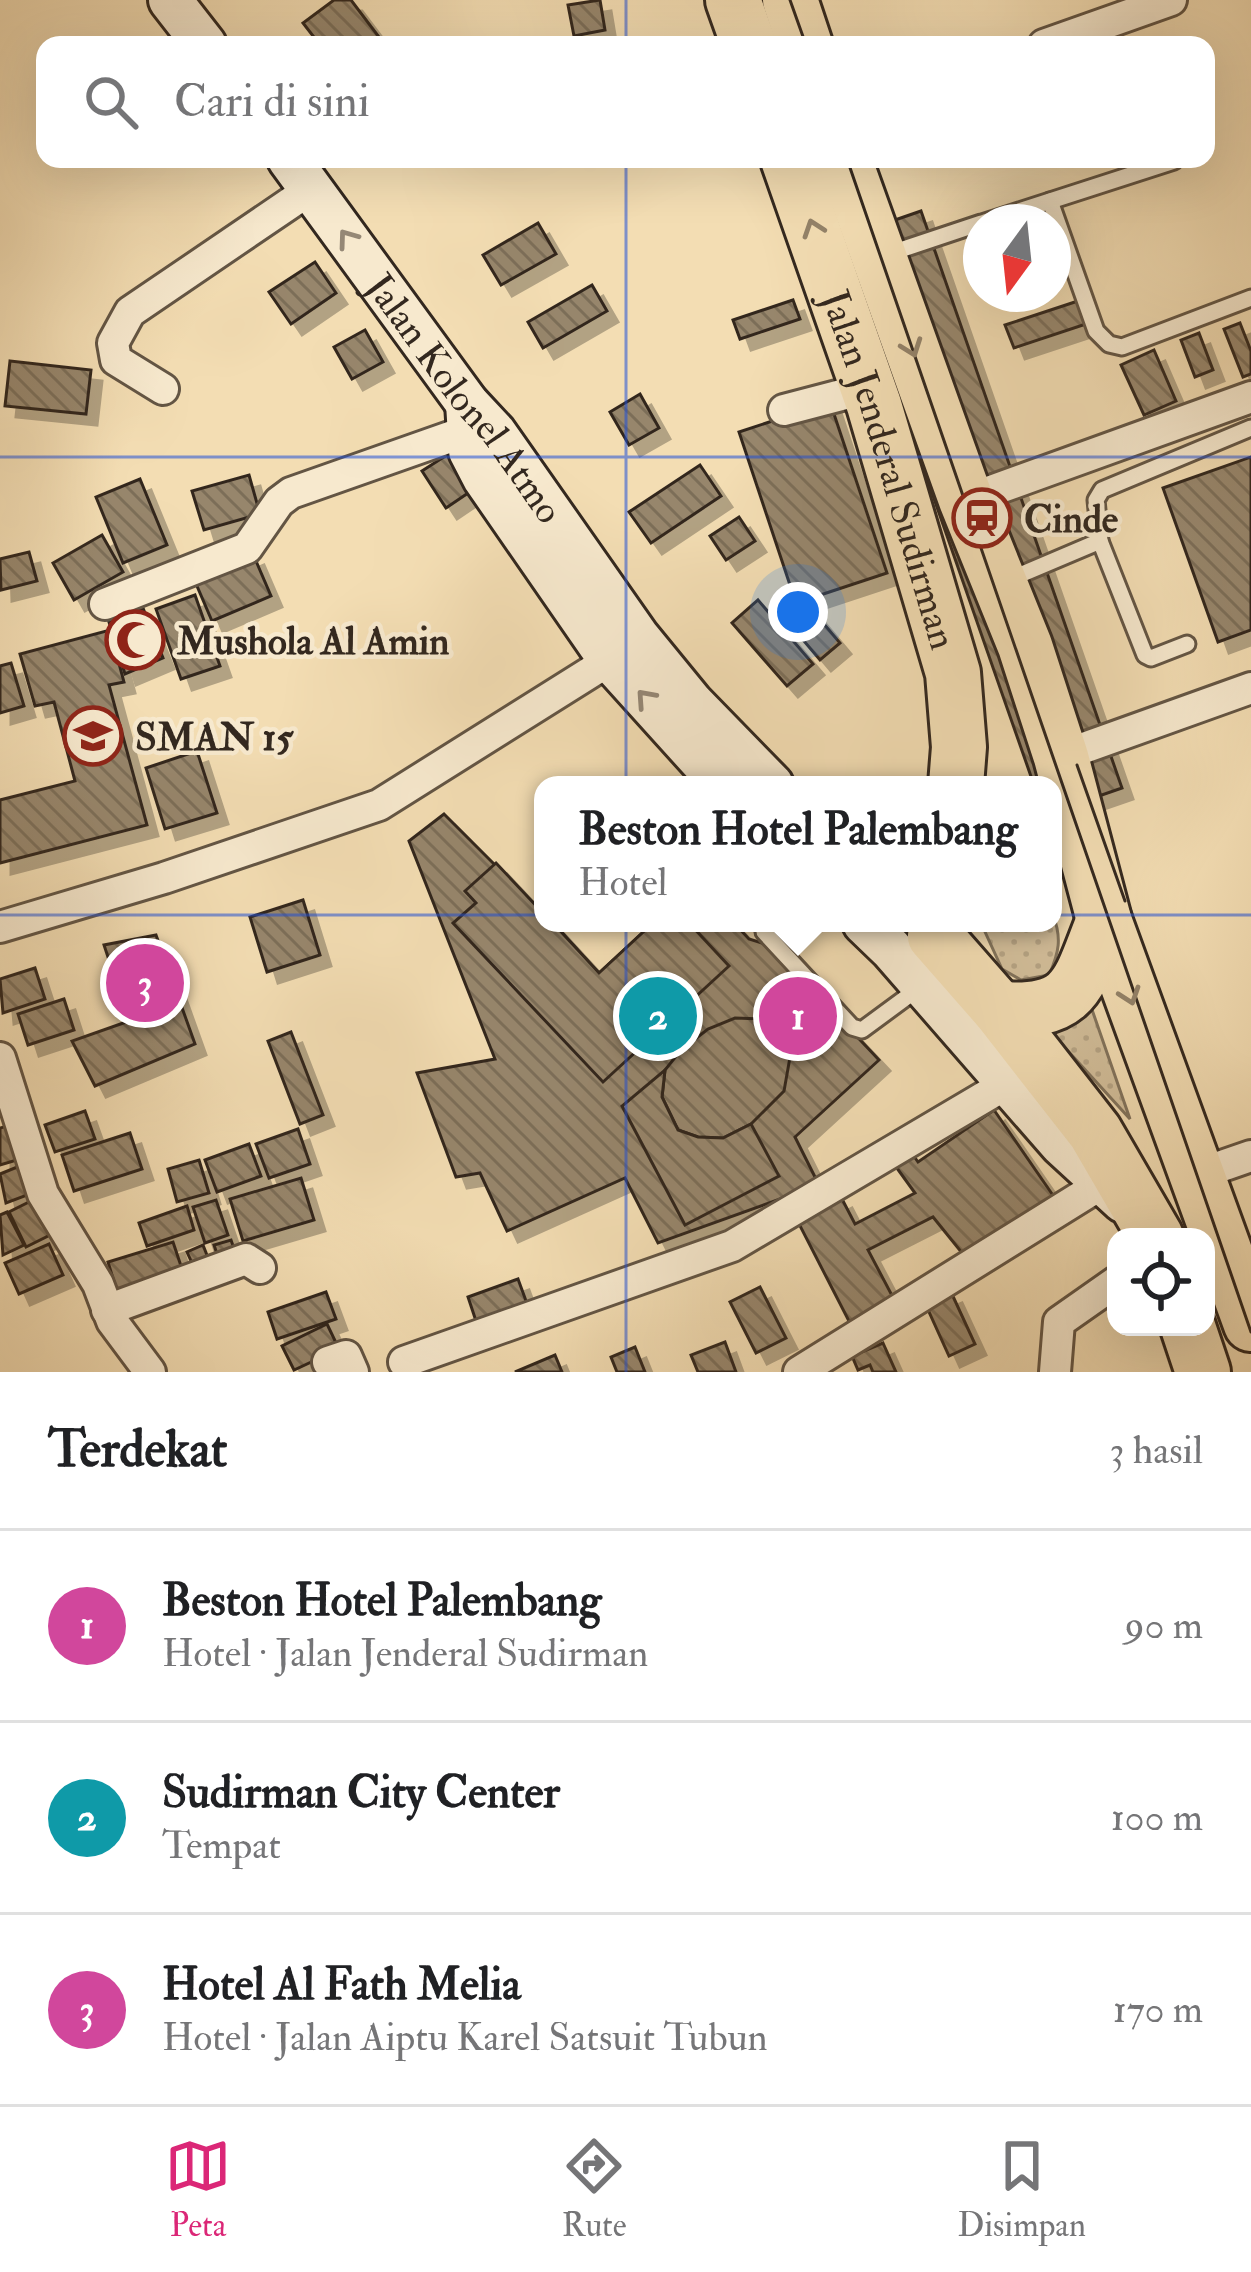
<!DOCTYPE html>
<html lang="id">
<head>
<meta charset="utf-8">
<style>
	body { margin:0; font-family:"IM FELL Double Pica",serif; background:#f2f2f2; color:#202124 }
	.controls { position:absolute; right:36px; bottom:36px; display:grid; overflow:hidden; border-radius:24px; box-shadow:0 12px 48px #0002 }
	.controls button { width:108px; height:108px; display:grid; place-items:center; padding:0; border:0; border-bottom:3px solid #e0e0e0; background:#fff; color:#202124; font:60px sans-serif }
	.compass { position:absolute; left:963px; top:204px; width:108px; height:108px; border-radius:50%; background:#fff; box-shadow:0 12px 48px #0002; rotate:195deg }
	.you { position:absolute; left:798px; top:612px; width:42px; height:42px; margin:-30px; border:9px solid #fff; border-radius:50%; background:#1a73e8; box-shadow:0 0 0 18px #1a73e833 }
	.badge { display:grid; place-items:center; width:78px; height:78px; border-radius:50%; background:#db2777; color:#fff; font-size:39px; font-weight:700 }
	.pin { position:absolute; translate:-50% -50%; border:6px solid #fff; box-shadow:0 3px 12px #0006 }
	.popup { position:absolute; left:534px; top:776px; width:528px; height:156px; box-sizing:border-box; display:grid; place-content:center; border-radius:24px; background:#fff; filter:drop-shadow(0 3px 9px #0005); font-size:39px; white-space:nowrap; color:#757577 }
	.popup b { font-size:45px; color:#202124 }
	.popup::after { content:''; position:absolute; left:50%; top:100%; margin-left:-24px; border:24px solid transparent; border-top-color:#fff }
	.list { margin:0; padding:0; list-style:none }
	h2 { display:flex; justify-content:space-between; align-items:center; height:156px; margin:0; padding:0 48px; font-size:51px }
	h2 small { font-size:39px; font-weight:400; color:#757577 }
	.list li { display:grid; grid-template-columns:78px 1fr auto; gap:36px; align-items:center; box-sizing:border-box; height:192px; padding:0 48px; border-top:3px solid #e0e0e0 }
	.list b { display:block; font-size:45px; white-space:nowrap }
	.list p { margin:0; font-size:39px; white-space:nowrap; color:#757577 }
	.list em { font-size:39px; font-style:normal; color:#757577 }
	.icon { flex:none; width:66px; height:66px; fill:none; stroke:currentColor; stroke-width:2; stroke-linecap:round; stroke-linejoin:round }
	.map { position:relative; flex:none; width:1251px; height:1372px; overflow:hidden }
	.search { position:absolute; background:#fff; box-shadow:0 12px 48px #0002; left:36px; right:36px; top:36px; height:132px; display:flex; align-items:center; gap:30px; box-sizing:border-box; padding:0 42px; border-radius:24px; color:#757577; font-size:45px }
	.sheet { height:732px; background:#fff }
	nav { display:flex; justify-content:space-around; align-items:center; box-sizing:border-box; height:168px; border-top:3px solid #e0e0e0; background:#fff; font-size:33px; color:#757577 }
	nav a { display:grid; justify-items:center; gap:6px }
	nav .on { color:#db2777 }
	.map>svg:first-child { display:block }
</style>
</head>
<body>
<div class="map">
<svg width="1251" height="1372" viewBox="0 0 1251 1372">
	<defs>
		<pattern id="park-dots" width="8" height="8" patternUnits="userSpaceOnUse" patternTransform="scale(3)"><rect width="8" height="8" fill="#d2be9a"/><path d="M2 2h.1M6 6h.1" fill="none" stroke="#b5a384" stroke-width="1.8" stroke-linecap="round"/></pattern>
		<pattern id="building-back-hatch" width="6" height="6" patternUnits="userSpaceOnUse" patternTransform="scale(3)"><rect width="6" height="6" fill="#97866c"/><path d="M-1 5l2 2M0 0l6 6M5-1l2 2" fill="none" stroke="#7c6e58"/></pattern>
		<filter id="shadow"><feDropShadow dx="11" dy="11" stdDeviation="0" flood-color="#0004"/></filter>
	</defs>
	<rect width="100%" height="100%" fill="#f3ddb3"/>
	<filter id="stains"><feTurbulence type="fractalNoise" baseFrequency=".00167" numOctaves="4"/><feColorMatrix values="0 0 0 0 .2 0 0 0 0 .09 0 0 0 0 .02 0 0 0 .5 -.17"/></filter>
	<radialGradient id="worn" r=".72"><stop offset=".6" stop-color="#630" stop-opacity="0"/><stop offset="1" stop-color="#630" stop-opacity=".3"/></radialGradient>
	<g fill="url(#park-dots)" stroke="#82735c" stroke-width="3">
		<path d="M 1053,915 C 1062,938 1059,953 1049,975 L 1021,980 L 1002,969 L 981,923 L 1053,923 Z"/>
		<path d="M 1089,1001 L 1130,1119 L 1048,1029 Z"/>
	</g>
	<g fill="url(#building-back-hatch)" stroke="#33281f" stroke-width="3" filter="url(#shadow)">
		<path d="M 334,0 L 351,0 L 385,45 L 320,45 L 303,23 Z"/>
		<path d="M 600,0 L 605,30 L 574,36 L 568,5 Z"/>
		<path d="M 921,211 L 1122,788 L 1053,812 L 1053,785 L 1034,785 L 843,238 Z"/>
		<path d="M 538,223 L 556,254 L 501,285 L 483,255 Z"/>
		<path d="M 315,262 L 336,293 L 291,324 L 269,292 Z"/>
		<path d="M 592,285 L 607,311 L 543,348 L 528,322 Z"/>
		<path d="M 793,300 L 800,319 L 740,339 L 733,320 Z"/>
		<path d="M 1078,301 L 1086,324 L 1014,348 L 1005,325 Z"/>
		<path d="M 1240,323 L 1251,351 L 1251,374 L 1243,377 L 1224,329 Z"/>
		<path d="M 365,330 L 383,362 L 352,379 L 334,347 Z"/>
		<path d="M 1199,333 L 1213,370 L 1195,377 L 1181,340 Z"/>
		<path d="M 1154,350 L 1176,401 L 1144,415 L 1121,365 Z"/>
		<path d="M 10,361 L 91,370 L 86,414 L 5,406 Z"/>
		<path d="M 640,394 L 659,428 L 629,445 L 610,412 Z"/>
		<path d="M 830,402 L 887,573 L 796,603 L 739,432 Z"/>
		<path d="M 450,453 L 474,489 L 446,508 L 422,471 Z"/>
		<path d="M 1251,457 L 1251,630 L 1218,642 L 1163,488 Z"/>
		<path d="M 700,465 L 721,496 L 651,543 L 629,512 Z"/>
		<path d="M 249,475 L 260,514 L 204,530 L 192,491 Z"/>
		<path d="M 140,479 L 167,545 L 123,563 L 96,497 Z"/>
		<path d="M 739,517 L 755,541 L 726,560 L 710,536 Z"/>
		<path d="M 102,535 L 123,572 L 74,600 L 53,563 Z"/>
		<path d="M 29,552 L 37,581 L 1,590 L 0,559 Z"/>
		<path d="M 253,554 L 271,596 L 212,621 L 194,579 Z"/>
		<path d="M 195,595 L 220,666 L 181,679 L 156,609 Z"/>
		<path d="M 758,600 L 813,664 L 787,686 L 732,623 Z"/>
		<path d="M 808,605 L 840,643 L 820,660 L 787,621 Z"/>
		<path d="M 143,608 L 163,658 L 125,674 L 109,622 Z"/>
		<path d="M 110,630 L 124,682 L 109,685 L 147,825 L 0,863 L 0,800 L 75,781 L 54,702 L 35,706 L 20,654 Z"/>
		<path d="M 11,663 L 24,706 L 0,713 L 0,666 Z"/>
		<path d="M 197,751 L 217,813 L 165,829 L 146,768 Z"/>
		<path d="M 444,814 L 543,913 L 543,923 L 553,923 L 599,973 L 653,923 L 734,923 L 749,939 L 772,946 L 879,1060 L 795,1137 L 819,1185 L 658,1243 L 625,1178 L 507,1231 L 480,1173 L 456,1177 L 417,1073 L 495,1059 L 409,841 Z"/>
		<path d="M 496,863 L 543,913 L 543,923 L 553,923 L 599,973 L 653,923 L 689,923 L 729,966 L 603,1082 L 453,923 L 476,903 L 465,891 Z"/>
		<path d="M 303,900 L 320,955 L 267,972 L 250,917 Z"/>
		<path d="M 156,935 L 195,1044 L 95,1086 L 72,1041 L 129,1021 L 104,945 Z"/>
		<path d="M 35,968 L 45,999 L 3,1013 L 0,979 Z"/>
		<path d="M 64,999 L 74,1030 L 28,1045 L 18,1014 Z"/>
		<path d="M 735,1018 L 762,1019 L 792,1046 L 784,1091 L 751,1124 L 723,1138 L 698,1137 L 678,1130 L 662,1097 L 665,1070 L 681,1050 L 708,1029 Z"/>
		<path d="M 291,1032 L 323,1115 L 300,1124 L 268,1041 Z"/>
		<path d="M 665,1070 L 662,1097 L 678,1130 L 698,1137 L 723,1138 L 751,1124 L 779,1176 L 685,1225 L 622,1106 Z"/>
		<path d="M 994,1110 L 1059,1204 L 971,1264 L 933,1217 L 868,1250 L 896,1303 L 851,1325 L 797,1220 L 841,1197 L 855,1224 L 915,1193 L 894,1164 L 911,1152 L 918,1162 Z"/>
		<path d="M 85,1111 L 95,1139 L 55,1152 L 45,1125 Z"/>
		<path d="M 17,1123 L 27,1157 L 0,1165 L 0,1128 Z"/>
		<path d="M 298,1129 L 310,1164 L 269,1178 L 256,1144 Z"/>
		<path d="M 130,1133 L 142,1169 L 74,1191 L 62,1155 Z"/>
		<path d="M 249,1144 L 261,1176 L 217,1192 L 205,1160 Z"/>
		<path d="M 199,1160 L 209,1193 L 177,1202 L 168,1169 Z"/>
		<path d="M 27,1163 L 38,1191 L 6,1203 L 0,1174 Z"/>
		<path d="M 301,1178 L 314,1220 L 243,1241 L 230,1199 Z"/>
		<path d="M 37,1198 L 54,1233 L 26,1247 L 9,1212 Z"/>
		<path d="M 216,1200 L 228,1235 L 205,1243 L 193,1207 Z"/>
		<path d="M 187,1206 L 194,1230 L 147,1246 L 139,1223 Z"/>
		<path d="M 7,1212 L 24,1245 L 3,1255 L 0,1215 Z"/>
		<path d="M 231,1240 L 238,1260 L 221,1266 L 214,1245 Z"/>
		<path d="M 173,1242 L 184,1275 L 118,1295 L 108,1262 Z"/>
		<path d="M 49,1244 L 63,1275 L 19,1294 L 5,1263 Z"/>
		<path d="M 203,1245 L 212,1268 L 197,1274 L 187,1252 Z"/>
		<path d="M 518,1279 L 529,1309 L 478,1327 L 468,1297 Z"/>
		<path d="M 760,1287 L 786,1338 L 756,1353 L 730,1302 Z"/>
		<path d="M 326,1292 L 336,1319 L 277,1339 L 268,1312 Z"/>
		<path d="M 951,1292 L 975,1344 L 949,1356 L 925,1303 Z"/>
		<path d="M 327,1324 L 339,1349 L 294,1370 L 282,1346 Z"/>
		<path d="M 725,1342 L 736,1372 L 698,1372 L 691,1355 Z"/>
		<path d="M 883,1343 L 896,1372 L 873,1372 L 870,1365 L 858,1370 L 852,1356 Z"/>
		<path d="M 635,1347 L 645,1372 L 617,1372 L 611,1357 Z"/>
		<path d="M 555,1355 L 562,1372 L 515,1372 Z"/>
	</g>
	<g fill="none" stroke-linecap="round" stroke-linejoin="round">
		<defs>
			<g id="lane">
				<path d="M 1050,201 L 1096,331 L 1109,344 L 1122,347 L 1251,298"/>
				<path d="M 985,222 L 1174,161"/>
				<path d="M 888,254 L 981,223"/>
				<path d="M 1100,541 L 1145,655 L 1151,658 L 1187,644"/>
				<path d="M 1008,580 L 1100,541 L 1096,500 L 1102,490 L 1251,428"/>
				<path d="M 765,923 L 764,932 L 852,1027 L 862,1030 L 919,988"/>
			</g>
			<g id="street">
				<path d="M 1044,45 L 1171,0"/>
				<path d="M 163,389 L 116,360 L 113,343 L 130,312 L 311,189"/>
				<path d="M 784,410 L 868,388"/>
				<path d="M 966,500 L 1251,397"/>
				<path d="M 105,604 L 247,548 L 279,502 L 291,493 L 487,424"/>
				<path d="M 1078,750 L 1251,688"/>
				<path d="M 0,927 L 164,878 L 379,805 L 610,660"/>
				<path d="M 0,1058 L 43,1194 L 98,1284 L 112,1321 L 150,1372"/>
				<path d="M 1196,1175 L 1251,1156"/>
				<path d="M 107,1310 L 246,1259 L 260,1268"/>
				<path d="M 328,1362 L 346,1356 L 353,1372"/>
				<path d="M 404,1362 L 732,1246 L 1008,1083"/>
				<path d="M 799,1372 L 1103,1183"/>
				<path d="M 1055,1372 L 1059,1322 L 1116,1282"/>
			</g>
			<g id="secondary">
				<path d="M 170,0 L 205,45"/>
				<path id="s1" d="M 289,159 L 467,403 L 495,433 L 638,637 L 692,703 L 772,785"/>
				<path d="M 467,403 L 470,451 L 484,478 L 610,660 L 723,785"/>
				<path d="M 864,923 L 891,949 L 1061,1144 L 1123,1201"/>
			</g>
			<g id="highway">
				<path d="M 733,0 L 749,45"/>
				<path d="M 790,0 L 805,45"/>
				<path id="s2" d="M 788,159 L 874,405 L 953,673 L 959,747 L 956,785"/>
				<path d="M 844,159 L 966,500 L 1025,646 L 1061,757 L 1104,920 L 1251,1324"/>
				<path d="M 937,923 L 935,936 L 999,1009 L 1095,1132 L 1156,1237"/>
				<path d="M 999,1009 C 1078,1014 1078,984 1104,920"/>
				<path d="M 1188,1327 L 1203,1372"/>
			</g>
		</defs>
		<use href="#lane" stroke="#635544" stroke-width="21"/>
		<use href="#street" stroke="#635544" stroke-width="36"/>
		<use href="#secondary" stroke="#33281f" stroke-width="48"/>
		<use href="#highway" stroke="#33281f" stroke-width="60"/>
		<use href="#lane" stroke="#f7e9ce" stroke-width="15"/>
		<use href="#street" stroke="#f7e9ce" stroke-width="30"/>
		<use href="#secondary" stroke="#f7e9ce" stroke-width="42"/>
		<use href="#highway" stroke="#f3ddb3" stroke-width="54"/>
		<g stroke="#33281f" stroke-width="3">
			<path d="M 790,0 L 806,45"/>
			<path d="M 847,159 L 1251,1332"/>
			<path d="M 1077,765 L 1125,901"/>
		</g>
	</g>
	<defs><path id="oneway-chevron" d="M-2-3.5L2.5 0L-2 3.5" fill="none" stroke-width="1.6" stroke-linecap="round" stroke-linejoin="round" transform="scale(3)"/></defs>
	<g stroke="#938269">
		<use href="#oneway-chevron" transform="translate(813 228) rotate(-109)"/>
		<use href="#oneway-chevron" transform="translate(912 348) rotate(70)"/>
		<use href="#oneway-chevron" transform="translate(1130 996) rotate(71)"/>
	</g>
	<g stroke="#958876">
		<use href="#oneway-chevron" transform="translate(347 238) rotate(-126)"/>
		<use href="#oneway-chevron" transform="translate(645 698) rotate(-132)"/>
	</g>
	<path fill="none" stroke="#1d4ed8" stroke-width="3" stroke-opacity="0.55" d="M 626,0 L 626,45M 626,159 L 626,1372M 0,457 L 1251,457M 0,915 L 1251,915"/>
	<defs>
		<symbol id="station-ring" viewBox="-11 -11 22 22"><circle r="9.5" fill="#f7e9ce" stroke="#8f2418" stroke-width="1.5"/><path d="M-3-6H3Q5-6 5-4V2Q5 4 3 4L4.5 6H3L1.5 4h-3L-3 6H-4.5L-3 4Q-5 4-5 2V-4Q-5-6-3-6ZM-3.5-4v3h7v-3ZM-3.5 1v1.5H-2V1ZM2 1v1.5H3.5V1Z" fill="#8f2418"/></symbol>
		<symbol id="mosque-ring" viewBox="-11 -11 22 22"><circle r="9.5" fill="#f7e9ce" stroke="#8f2418" stroke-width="1.5"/><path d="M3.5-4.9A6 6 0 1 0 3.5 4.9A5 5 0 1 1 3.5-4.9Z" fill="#8f2418"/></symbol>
		<symbol id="school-ring" viewBox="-11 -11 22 22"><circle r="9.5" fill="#f7e9ce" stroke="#8f2418" stroke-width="1.5"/><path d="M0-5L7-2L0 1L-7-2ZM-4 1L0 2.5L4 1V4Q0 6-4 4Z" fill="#8f2418"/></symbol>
	</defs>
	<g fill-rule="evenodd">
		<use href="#station-ring" x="949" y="485" width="66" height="66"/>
		<use href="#mosque-ring" x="102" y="607" width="66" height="66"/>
		<use href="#school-ring" x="60" y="703" width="66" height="66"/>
	</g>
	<g text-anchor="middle" stroke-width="9" stroke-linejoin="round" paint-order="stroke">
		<g font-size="39" fill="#33281f" stroke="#f7e9ce">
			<text dy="14" stroke="none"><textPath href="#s1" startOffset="297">Jalan Kolonel Atmo</textPath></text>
			<text dy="14" stroke="none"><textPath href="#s2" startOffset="327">Jalan Jenderal Sudirman</textPath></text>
		</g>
		<g font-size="39" font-weight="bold" fill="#33281f" stroke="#f7e9ce" text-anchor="start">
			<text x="1024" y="532">Cinde</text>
			<text x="177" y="654">Mushola Al Amin</text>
			<text x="135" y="750">SMAN 15</text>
		</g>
	</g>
	<rect width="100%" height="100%" filter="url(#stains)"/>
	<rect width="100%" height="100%" fill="url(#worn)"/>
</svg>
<div class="controls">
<button><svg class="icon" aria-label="locate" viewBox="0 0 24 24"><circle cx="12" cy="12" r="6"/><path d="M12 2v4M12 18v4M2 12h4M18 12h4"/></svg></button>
</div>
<svg class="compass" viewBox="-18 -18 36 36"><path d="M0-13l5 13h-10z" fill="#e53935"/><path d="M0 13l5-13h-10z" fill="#757577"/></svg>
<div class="you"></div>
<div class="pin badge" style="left:798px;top:1016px;background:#d1479c">1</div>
<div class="popup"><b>Beston Hotel Palembang</b>Hotel</div>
<div class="pin badge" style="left:658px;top:1016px;background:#0f9aa8">2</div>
<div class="pin badge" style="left:145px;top:983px;background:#d1479c">3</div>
<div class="search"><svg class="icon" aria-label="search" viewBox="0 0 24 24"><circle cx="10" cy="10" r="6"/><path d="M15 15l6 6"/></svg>Cari di sini</div>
</div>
<section class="sheet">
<h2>Terdekat<small>3 hasil</small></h2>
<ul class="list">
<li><span class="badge" style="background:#d1479c">1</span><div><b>Beston Hotel Palembang</b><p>Hotel · Jalan Jenderal Sudirman</p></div><em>90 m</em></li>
<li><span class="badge" style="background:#0f9aa8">2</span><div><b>Sudirman City Center</b><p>Tempat</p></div><em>100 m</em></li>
<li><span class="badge" style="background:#d1479c">3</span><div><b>Hotel Al Fath Melia</b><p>Hotel · Jalan Aiptu Karel Satsuit Tubun</p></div><em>170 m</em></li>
</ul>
</section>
<nav>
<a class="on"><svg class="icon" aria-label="map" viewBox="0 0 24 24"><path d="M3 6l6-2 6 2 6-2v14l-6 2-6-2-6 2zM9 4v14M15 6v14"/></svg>Peta</a>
<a><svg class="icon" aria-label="directions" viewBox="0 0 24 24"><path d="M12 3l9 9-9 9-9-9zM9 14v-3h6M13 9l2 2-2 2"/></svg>Rute</a>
<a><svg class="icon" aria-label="saved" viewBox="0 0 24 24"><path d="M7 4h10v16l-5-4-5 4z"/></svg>Disimpan</a>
</nav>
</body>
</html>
